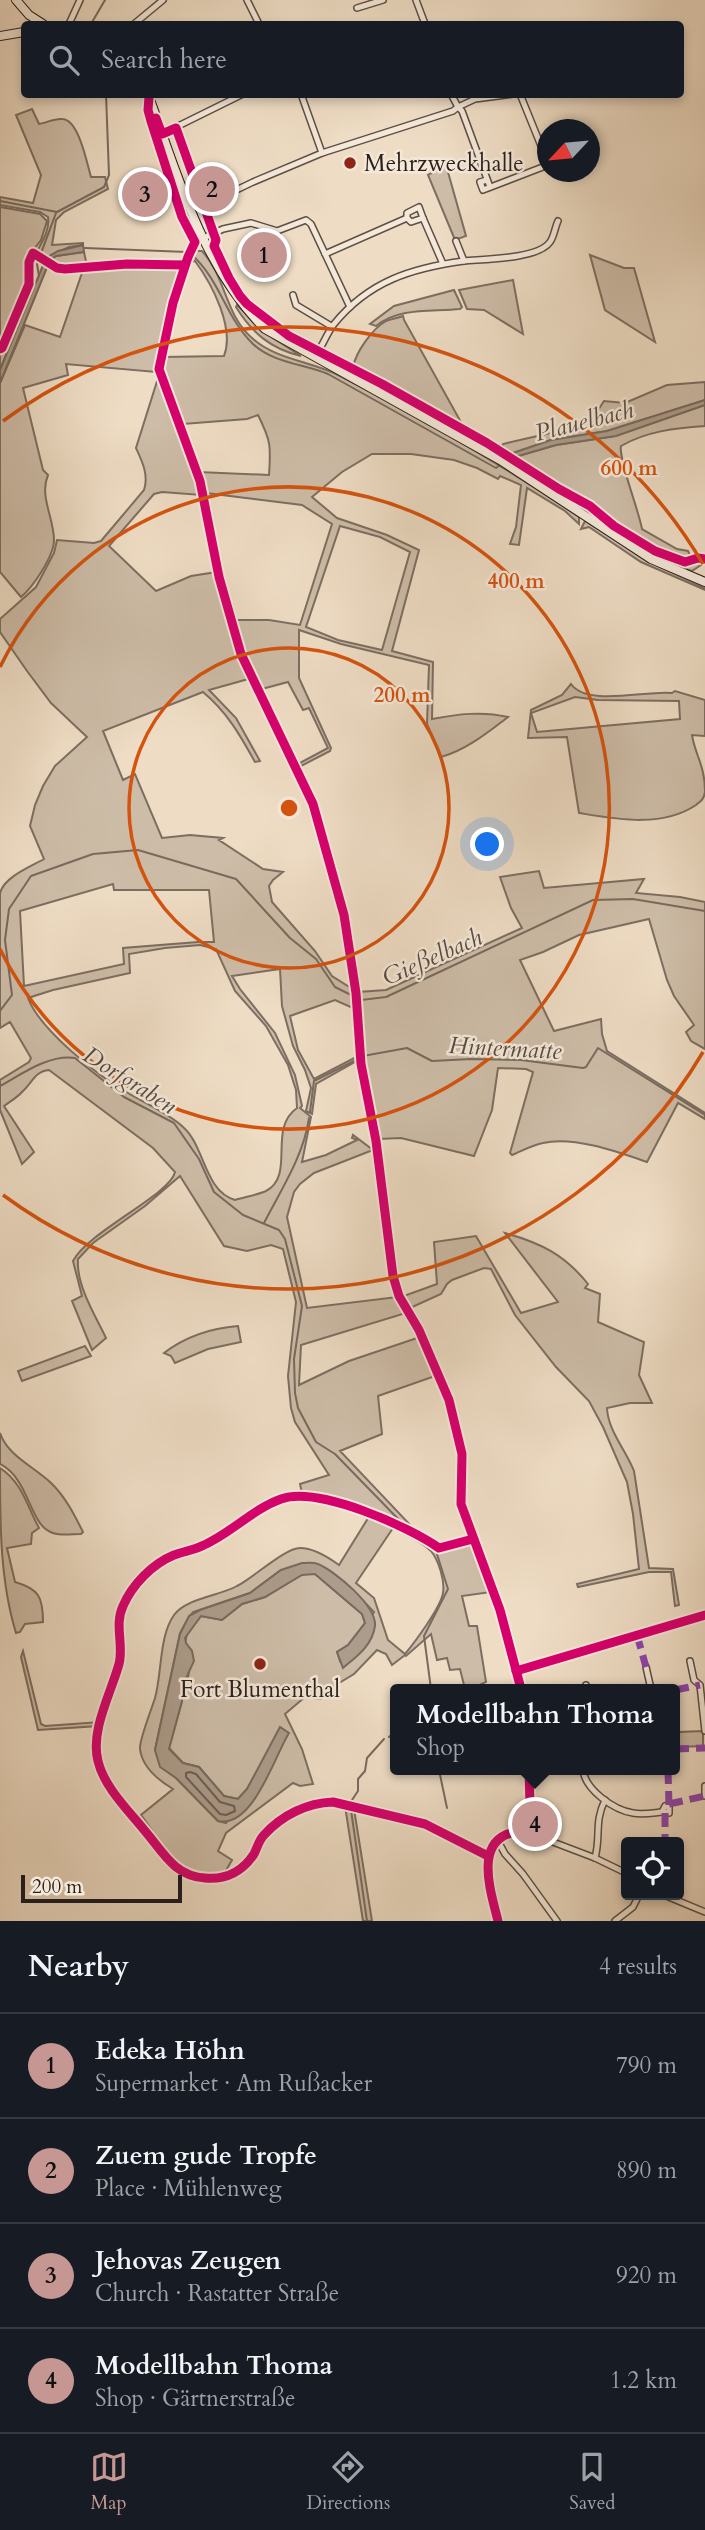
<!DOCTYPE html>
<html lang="en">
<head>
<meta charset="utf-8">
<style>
	body { margin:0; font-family:Cardo,serif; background:#20242c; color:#f1f3f6 }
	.controls { position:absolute; right:21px; bottom:21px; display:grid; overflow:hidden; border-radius:7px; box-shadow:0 4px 10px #0003 }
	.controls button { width:63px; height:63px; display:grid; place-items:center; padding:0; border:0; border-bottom:2px solid #363941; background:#171b24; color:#f1f3f6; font:35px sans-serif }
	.compass { position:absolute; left:537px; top:119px; width:63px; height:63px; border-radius:50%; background:#171b24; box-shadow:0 4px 10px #0003; rotate:244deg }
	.scale { position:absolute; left:21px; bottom:18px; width:161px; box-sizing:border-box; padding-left:7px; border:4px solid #2b201b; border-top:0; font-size:19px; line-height:24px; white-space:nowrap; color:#2b201b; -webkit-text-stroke:5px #f4e8d9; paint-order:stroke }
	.you { position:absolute; left:488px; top:845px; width:24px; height:24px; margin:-18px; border:5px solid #fff; border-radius:50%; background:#1a73e8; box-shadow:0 0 0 10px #1a73e833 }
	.badge { display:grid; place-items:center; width:46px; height:46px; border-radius:50%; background:#c59692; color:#111; font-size:23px; font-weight:700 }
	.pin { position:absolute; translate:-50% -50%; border:4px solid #fff; box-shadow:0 2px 7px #0006 }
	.popup { position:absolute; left:390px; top:1684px; width:290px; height:91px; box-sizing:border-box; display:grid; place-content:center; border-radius:7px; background:#171b24; filter:drop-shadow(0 2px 5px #0005); font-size:23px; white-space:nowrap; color:#9ea1a6 }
	.popup b { font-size:26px; color:#f1f3f6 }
	.popup::after { content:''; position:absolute; left:50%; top:100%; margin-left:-14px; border:14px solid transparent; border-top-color:#171b24 }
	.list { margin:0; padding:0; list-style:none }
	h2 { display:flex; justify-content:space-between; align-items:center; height:91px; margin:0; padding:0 28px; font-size:30px }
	h2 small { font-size:23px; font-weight:400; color:#9ea1a6 }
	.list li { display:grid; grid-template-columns:46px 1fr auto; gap:21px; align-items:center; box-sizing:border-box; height:105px; padding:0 28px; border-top:2px solid #363941 }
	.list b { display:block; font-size:26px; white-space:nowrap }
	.list p { margin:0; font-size:23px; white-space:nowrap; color:#9ea1a6 }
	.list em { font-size:23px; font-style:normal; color:#9ea1a6 }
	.icon { flex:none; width:38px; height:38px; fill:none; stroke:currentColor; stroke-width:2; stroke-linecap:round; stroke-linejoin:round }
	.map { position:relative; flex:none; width:705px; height:1921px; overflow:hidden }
	.search { position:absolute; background:#171b24; box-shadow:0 4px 10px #0003; left:21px; right:21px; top:21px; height:77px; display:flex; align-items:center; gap:18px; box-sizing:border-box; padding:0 24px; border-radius:7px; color:#9ea1a6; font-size:26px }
	.sheet { height:511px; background:#171b24 }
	nav { display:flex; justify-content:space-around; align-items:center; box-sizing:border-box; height:98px; border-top:2px solid #363941; background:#171b24; font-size:19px; color:#9ea1a6 }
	nav a { display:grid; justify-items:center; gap:4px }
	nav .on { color:#c59692 }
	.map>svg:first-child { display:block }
</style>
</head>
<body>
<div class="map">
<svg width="705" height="1921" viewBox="0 0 705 1921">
	<rect width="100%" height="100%" fill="#eedcc4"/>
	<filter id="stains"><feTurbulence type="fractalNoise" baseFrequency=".00286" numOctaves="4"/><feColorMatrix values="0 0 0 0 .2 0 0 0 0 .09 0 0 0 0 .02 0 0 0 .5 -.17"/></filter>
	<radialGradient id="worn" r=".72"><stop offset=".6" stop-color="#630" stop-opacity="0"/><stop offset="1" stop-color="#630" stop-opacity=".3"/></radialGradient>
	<g fill="#cdbca7" stroke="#7c6e61" stroke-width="2" fill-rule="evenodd">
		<path d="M 32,109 L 39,124 C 46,123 55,118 62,119 C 79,119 87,164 91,177 L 105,177 L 108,189 L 64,212 L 56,220 L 52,245 L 83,243 L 83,245 L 69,247 L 46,258 L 36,253 C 42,242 50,230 48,217 L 40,212 L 0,205 L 0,197 L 33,203 L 41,175 L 16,115 Z"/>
		<path d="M 446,165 L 466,236 L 455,240 L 428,175 Z"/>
		<path d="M 0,207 L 40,214 L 47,221 L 41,240 L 32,252 L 28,262 L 27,282 L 0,346 Z"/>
		<path d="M 194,251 L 202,251 C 226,277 225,315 252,338 C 276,360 312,361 340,376 C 423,418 502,465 579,517 L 579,524 L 565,511 L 527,488 L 519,545 L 510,544 L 516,527 L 521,485 L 500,476 L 498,479 L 477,468 L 454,460 L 411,454 L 372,454 L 342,472 L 312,497 L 337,518 L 387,535 L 419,550 L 392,651 L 433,662 L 432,719 C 458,714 482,711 508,717 C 487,733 466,750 441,757 L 427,724 L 429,665 L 341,644 L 299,630 L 299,678 L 331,748 L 330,751 L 299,767 L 298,764 L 328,748 L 309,708 L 303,710 L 288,682 L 258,690 L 252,678 L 209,690 L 236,718 L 260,761 L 255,762 C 240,735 227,712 203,692 L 103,731 L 123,780 L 135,774 L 162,838 L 190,835 L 223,838 L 219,840 L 263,869 L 283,872 L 273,880 L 269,886 L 272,902 L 315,951 L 332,976 L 354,990 L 355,1009 L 335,1000 L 290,1016 L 298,1050 L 314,1079 L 358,1056 L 359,1063 L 355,1062 L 316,1084 L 312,1114 L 306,1111 L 311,1088 L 305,1070 L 293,1046 L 282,1006 L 280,969 L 232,976 L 240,989 L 275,1033 L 295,1075 L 302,1106 L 300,1108 L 311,1117 L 302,1162 L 326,1155 L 357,1140 L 352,1138 L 353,1135 L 373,1150 L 314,1173 L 300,1184 L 294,1192 L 287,1217 L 307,1308 L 397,1297 L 406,1313 L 301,1345 L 299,1385 L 349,1361 L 420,1337 L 438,1375 L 378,1396 L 382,1434 L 340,1451 L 414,1529 C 379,1516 339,1495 302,1493 L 300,1484 L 329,1475 L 295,1422 L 291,1408 L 288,1376 L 296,1302 L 283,1249 L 271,1245 L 247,1251 L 224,1246 L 180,1176 L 145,1206 L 93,1243 L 78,1259 C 76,1285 95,1315 106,1338 L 92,1350 L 72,1301 L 82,1296 L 73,1261 C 89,1231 170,1195 175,1172 L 153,1148 L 49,1070 C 35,1071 32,1083 23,1091 C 18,1097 11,1101 4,1106 L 34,1152 L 22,1164 L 0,1110 L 0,1080 L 29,1062 L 31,1058 L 10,1022 L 0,1028 L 0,893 C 4,877 30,867 44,859 L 30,826 L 35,805 L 43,786 L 55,766 L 87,737 L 51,703 L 27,671 L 0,632 L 0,619 L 36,587 L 54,553 L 57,540 L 94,543 L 101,541 L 144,490 C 149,475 142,461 136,448 L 159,375 L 185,440 L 201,495 L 162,492 L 154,494 L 109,546 L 156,591 L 191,576 L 217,572 L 239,655 L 242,655 L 235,620 L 269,620 L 300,625 L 332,524 L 302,505 L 206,493 L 199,472 L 269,475 C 271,446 271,441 258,415 L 247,419 L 183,424 L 162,369 L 163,357 L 224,356 C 235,328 212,284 195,261 L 191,262 ZM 340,526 L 380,537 L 410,552 L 382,650 L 338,640 L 306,627 ZM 113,884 L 114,890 L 209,890 L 214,942 L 198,942 L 123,948 L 124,964 L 24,986 L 20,911 ZM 200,945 L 216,949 L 235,991 L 266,1026 L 288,1065 L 296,1090 L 297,1108 C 267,1129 296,1175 266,1191 C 257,1195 245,1197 235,1200 C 204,1191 205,1146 183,1127 C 168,1113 146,1104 128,1093 C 98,1076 40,1030 28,998 L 53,990 L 130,973 L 129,954 L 165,948 Z"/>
		<path d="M 84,252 L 87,266 L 66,267 L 49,261 L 56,256 Z"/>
		<path d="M 590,255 L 624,268 L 634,268 L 655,342 L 605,310 Z"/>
		<path d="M 126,266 L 180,267 L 181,269 L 171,303 L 156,372 L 66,364 L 68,375 L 23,388 L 43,470 L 48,475 C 39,496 54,518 54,540 C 54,556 33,587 21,597 L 0,572 L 0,383 L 25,325 L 60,337 L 83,270 Z"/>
		<path d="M 513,280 L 523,334 L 484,310 L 467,309 L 459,290 Z"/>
		<path d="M 35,283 L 0,370 L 0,351 L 3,351 L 30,285 Z"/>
		<path d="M 454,290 L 462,307 L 460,309 C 431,312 400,307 376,326 L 370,324 L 394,306 Z"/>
		<path d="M 237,305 L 265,333 L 301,356 C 271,349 252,333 236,307 Z"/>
		<path d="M 403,316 L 404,320 L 462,424 L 353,367 C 356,352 372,329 386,321 C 391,319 398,318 403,316 Z"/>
		<path d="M 705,382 L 705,400 L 607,431 L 551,440 L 510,454 L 501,449 L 503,444 L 589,424 L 604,401 L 625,403 L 667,385 Z"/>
		<path d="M 705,405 L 705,426 C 676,428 647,431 621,446 C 618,458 639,511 642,529 L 677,549 L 688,551 L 692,560 L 679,560 L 644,543 L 592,505 L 558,487 L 515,457 L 556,445 L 615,436 Z"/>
		<path d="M 590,512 L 595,513 C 611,528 662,562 683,564 C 688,564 694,562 699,561 L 701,565 L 692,571 C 661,564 616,532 589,514 Z"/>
		<path d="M 585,521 L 658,566 L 705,588 L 705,590 L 641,562 L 589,527 L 581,529 Z"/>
		<path d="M 571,684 C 587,707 647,690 672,693 L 675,691 L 705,700 L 705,736 L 692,735 C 695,755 705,765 705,792 C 704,799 701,801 696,805 C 662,828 616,819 579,813 L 567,737 L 528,738 L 531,710 L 562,695 ZM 575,697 L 598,700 L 679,701 L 680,719 L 537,732 L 531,713 Z"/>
		<path d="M 539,871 L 544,888 L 644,879 L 636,893 L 680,897 L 705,902 L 705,1049 L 691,1041 L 686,1032 L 694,1025 L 674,996 L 667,980 L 649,919 L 579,935 L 543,952 L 520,960 L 554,1031 L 601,1019 L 602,1034 L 607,1051 L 705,1113 L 705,1119 L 678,1103 L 647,1162 C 618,1152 574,1136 543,1143 C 532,1145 522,1151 512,1155 L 510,1153 L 533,1072 L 526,1069 L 498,1068 L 492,1110 L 474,1156 L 401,1138 L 379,1139 L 364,1070 L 358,992 L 386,990 L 522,928 L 511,908 L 500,877 Z"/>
		<path d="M 505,1233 C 541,1243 565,1255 588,1284 L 585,1288 L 600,1294 L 598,1322 L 644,1342 L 639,1375 L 652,1403 L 630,1403 L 607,1408 C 608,1431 626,1450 634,1471 L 649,1568 L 673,1569 L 679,1605 L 675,1606 L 671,1572 L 649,1572 L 578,1587 L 577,1584 L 639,1569 L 633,1514 L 627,1482 L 603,1427 L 589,1401 L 556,1367 L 515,1315 L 491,1269 L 484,1268 L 452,1280 L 447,1284 L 441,1294 L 408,1309 L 401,1297 L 437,1284 L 434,1242 L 476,1236 L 521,1313 L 558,1302 Z"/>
		<path d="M 238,1326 L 241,1342 L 208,1349 L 175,1363 L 171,1356 L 164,1353 C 185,1337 212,1328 238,1326 Z"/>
		<path d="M 85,1346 L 91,1356 L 22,1381 L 18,1371 Z"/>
		<path d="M 0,1433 C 8,1456 33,1466 50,1482 C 65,1496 74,1514 83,1532 L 81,1534 C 72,1534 62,1536 53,1533 C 29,1526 30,1479 0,1464 Z"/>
		<path d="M 0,1468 C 22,1482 27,1506 39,1528 L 32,1533 L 31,1544 L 7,1548 L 15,1582 C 39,1589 43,1597 43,1622 L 25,1624 L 20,1632 L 16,1633 C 0,1581 0,1523 0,1468 Z"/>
		<path d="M 370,1515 L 417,1534 L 438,1549 L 448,1549 L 472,1541 L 475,1544 L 491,1592 L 462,1596 L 469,1626 L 477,1626 L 486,1682 L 471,1689 L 465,1689 L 460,1669 L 450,1670 L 447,1658 L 437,1660 L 431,1634 L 406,1656 L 405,1655 L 392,1665 L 386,1654 L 377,1650 L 354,1674 L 331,1688 L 321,1699 L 305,1697 L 285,1714 L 302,1749 L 313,1784 L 300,1786 L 293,1783 L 226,1833 L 218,1851 L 232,1860 L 224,1874 C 170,1878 167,1848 141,1815 L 173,1789 C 158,1780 142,1767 140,1749 C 139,1740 152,1708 155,1698 C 162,1673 159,1636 174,1615 C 187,1598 219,1596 237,1586 C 253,1578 285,1548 300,1548 C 314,1548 328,1557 339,1565 ZM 393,1528 C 405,1535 422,1541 431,1551 C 439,1561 445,1581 443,1593 C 441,1607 415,1642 405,1654 L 388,1640 L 374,1598 L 356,1583 ZM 281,1570 L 329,1571 L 352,1589 L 374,1612 L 340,1661 L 337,1652 L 348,1645 L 365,1623 L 362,1614 L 315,1574 L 302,1574 L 265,1597 L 242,1604 L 222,1620 L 201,1616 L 187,1634 L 185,1643 L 192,1651 L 188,1678 L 182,1687 L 182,1701 L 169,1748 L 183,1763 L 199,1767 L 224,1796 L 238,1799 L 247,1789 L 260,1766 L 288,1733 L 226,1823 L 218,1821 L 176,1778 L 161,1767 L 155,1750 L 180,1633 L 189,1617 L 193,1612 L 250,1593 Z"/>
		<path d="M 23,1651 L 41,1724 L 45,1726 L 100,1722 L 99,1726 L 38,1730 L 21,1657 Z"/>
		<path d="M 703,1731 L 703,1746 L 679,1747 L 679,1732 Z"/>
		<path d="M 345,1806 L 354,1809 L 372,1921 L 363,1921 Z"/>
	</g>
	<g fill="#ac9c8b" stroke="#786a5e" stroke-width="2">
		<path d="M 83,245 L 84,252 L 56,256 L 50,260 L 0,383 L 0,370 L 46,258 L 58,251 Z"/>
		<path d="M 705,400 L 705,405 L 616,436 L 556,445 L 515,457 L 510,454 L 551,440 L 607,431 Z"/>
		<path d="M 302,1563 C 307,1563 313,1562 318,1564 C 335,1571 377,1606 375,1626 C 372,1646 357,1656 343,1668 L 337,1652 L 348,1645 L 365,1623 L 362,1614 L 315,1574 L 302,1575 L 265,1597 L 242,1604 L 222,1620 L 201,1616 L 185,1638 L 186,1643 L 192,1651 L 194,1661 L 182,1687 L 182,1701 L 169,1749 L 183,1763 L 199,1767 L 224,1796 L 238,1799 L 247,1789 L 280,1727 L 289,1733 C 275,1755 253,1829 218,1821 L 176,1778 L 160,1767 L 155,1750 L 180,1634 L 189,1616 L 200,1610 L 250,1593 L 281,1570 Z"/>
	</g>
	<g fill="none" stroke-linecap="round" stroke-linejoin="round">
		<path stroke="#6c5e53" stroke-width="2" d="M 190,1772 L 196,1774 L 220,1802 L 234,1806 L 235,1811 L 226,1815 L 220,1814 L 186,1777 L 186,1773 Z"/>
		<g stroke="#786a5e" stroke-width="2">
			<path d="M 91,24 L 105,0"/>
			<path d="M 0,201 L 57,212 L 104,187 L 109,175 L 106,94"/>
			<path d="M 85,248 L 187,252"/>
			<path d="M 192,255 C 220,280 226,318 253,344 C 273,363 304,364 328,374 L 496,468 L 501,464"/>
			<path d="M 39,276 L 37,264 L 56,213"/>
			<path d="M 0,1011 L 12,995 L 5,940 L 9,909 L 31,876 L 93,854 L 138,850 L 236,879 L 290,938 L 316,959 L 335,987 L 361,1000 L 386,997 L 593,900 L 633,899 L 705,911"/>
			<path d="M 363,1056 L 407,1048 L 432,1061 L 471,1059 L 521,1060 L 583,1068 L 586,1067 L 598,1048 L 705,1115"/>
			<path d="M 0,1086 C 22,1074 49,1054 75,1058 L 124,1097 L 174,1123 L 199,1159 L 214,1192 L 243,1215 L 279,1230 L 285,1239 L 302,1306 L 294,1359 L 295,1393 L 298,1408 L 316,1442 L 335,1454 L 404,1525"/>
			<path d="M 310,1112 L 314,1081 L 358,1059"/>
			<path d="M 264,1223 C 281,1190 304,1155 309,1118"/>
			<path d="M 407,1531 L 436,1551 L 448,1589 L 424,1636 L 431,1689"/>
			<path d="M 389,1737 L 395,1732"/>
			<path d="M 439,1770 L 447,1808"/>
			<path d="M 352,1800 L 358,1791 L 358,1779 L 365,1771 L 367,1758 L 384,1739"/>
			<path d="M 351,1810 L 367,1921"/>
		</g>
		<defs>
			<g id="street">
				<path d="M 247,0 L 259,24"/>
				<path d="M 416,0 L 425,24"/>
				<path d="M 357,8 L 383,0"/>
				<path d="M 69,24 L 80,0"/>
				<path d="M 134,24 L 163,0"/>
				<path d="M 301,94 L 322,153"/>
				<path d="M 520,94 L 548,163"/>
				<path d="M 176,128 L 205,205 L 253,182 L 322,153 L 453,111 L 458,107 L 451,94"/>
				<path d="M 162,134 L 243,94"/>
				<path d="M 166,143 L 159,146 L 182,217 L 195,242"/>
				<path d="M 487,180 L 480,182 L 483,190 L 548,165"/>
				<path d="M 490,187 L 462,111 L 458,107 L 475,99 L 513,94"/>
				<path d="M 423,218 L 443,264"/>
				<path d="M 195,242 L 223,229 L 251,223 L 277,231 L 306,220 L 311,224 L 350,307"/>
				<path d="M 325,254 L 407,218 L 407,213 L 419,207 L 423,218 L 411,222 L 407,218"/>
				<path d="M 464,261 C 485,259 538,259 550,242 C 554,237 555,227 558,221"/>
				<path d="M 185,265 L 195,242"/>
				<path d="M 293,295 L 296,305 L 331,326"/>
				<path d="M 315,357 C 322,347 327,333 334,324 C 369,281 412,268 464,261 L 456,241"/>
				<path d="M 492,1586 L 521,1689"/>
				<path d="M 690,1661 L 694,1680 L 700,1685 L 705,1731"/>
				<path d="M 646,1667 L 651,1689"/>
				<path d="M 516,1671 L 563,1658"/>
				<path d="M 586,1685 L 587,1689"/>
				<path d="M 583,1770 C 585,1789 613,1810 633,1813 C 642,1815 652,1813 662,1812"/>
				<path d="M 705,1786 L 705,1796"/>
				<path d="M 669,1805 L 669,1813 L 662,1812 L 665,1806 Z"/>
				<path d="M 130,1812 C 144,1829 157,1852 173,1867 C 196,1886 232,1881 250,1859 C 256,1852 258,1843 263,1836 C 266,1832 272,1829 276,1826 C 295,1811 309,1803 333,1802 L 425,1824 L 488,1856"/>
				<path d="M 524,1831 L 530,1806 L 529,1770"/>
				<path d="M 498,1841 L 505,1854 L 523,1874 L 557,1921"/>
				<path d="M 595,1858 C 601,1836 594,1822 605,1800"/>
				<path d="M 664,1895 L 705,1912"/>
				<path d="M 498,1921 L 487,1867 L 488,1856 L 498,1841 L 511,1833 L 524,1831 L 595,1858 L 626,1873"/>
				<path d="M 615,1921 L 633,1907 L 639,1895"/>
			</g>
			<g id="secondary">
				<path d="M 16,0 L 29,15 L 43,24"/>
				<path d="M 0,36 L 24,32"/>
				<path d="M 148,94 C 178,176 202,266 265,329 L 500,460 L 651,559 L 705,582"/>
			</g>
		</defs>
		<use href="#street" stroke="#5c4f45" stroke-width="8"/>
		<use href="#secondary" stroke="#2b201b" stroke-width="10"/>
		<use href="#street" stroke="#f4e8d9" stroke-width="5"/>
		<use href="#secondary" stroke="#f4e8d9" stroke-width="8"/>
		<g stroke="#8e44ad" stroke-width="7" stroke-dasharray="14 7" stroke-linecap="butt">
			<path d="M 637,1635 L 646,1667"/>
			<path d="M 675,1690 L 700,1685"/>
			<path d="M 675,1749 L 705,1748"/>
			<path d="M 668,1770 L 669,1805"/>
			<path d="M 669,1804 L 705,1796"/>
			<path d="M 665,1813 L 665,1842"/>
		</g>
		<defs>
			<g id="cycleway">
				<path d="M 149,97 L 148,110 L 151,121 L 182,217 L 195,242 L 188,257 L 173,303 L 159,369 L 200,481 L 219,577 L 241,654 L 313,804 L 344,915 L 356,993 L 361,1064 L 376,1141 L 393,1276 L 399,1296 L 419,1330 L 449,1400 L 462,1454 L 461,1504 L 500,1610 L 521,1689"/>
				<path d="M 156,118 L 162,134 L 176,128 L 216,240 L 214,246 L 229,278 L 240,296 L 247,304 L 289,336 L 382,384 L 487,443 L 559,489 L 590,506 L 614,526 L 655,551 L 685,562 L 698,558 L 705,559"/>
				<path d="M 0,349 L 2,348 L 29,284 L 29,262 L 33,253 L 57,268 L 65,269 L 127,264 L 185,265"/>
				<path d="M 473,1539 L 439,1548 C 408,1526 318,1486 281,1499 C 253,1509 231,1533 204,1545 C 195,1550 184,1551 174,1555 C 152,1564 132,1585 123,1606 C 114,1625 124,1645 119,1664 C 111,1693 90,1731 98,1761 C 104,1787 129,1811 145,1831 C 163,1852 174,1876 205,1878 C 226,1880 243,1871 254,1854 C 257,1848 259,1840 264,1835 C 282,1815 307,1803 333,1802 L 425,1824 L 488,1856"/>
				<path d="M 516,1671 L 705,1615"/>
				<path d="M 498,1921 C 490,1889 471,1833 524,1831 L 530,1806 L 529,1770"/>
			</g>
		</defs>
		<use href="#cycleway" stroke="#f4e8d9" stroke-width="13"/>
		<use href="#cycleway" stroke="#d6006c" stroke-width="9"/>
	</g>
	<g fill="none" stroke="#d5530e" stroke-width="3.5">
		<circle cx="289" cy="808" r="160"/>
		<path d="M0 667A321 321 0 1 1 0 949"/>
		<path d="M703 1052A481 481 0 0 1 3 1195M3 421A481 481 0 0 1 703 564"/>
	</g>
	<g fill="#8f2418" stroke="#f4e8d9" stroke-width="2.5">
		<circle cx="350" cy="163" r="7"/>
		<circle cx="260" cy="1664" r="7"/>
	</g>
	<g text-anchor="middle" stroke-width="5" stroke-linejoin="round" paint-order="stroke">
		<g font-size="23" fill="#2b201b" stroke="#f4e8d9" text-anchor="start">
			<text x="364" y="171">Mehrzweckhalle</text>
			<text x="260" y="1697" text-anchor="middle">Fort Blumenthal</text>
		</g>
		<g font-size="24" font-style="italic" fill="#584b42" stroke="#f4e8d9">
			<text transform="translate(584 421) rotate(-14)" y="8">Plauelbach</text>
			<text transform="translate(432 957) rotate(-24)" y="8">Gießelbach</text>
			<text transform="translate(505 1048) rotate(3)" y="8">Hintermatte</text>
			<text transform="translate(130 1080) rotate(32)" y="8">Dorfgraben</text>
		</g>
	</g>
	<circle cx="289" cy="808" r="10" fill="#d5530e" stroke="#f4e8d9" stroke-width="3.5"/>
	<g font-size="21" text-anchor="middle" font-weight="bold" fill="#d5530e" stroke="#f4e8d9" stroke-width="5" stroke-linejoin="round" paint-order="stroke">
		<text x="629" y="475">600 m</text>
		<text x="516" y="588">400 m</text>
		<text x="402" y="702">200 m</text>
	</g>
	<rect width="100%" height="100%" filter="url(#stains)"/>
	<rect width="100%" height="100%" fill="url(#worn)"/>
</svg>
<div class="controls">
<button><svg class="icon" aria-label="locate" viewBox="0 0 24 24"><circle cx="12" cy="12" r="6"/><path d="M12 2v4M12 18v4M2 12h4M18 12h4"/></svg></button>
</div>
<svg class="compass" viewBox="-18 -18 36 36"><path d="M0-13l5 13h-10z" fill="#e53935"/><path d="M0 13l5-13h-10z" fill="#9ea1a6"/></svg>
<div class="scale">200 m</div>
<div class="you"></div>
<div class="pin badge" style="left:264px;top:255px">1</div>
<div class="pin badge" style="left:212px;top:189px">2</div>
<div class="pin badge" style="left:145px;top:194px">3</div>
<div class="pin badge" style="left:535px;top:1824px">4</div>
<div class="popup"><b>Modellbahn Thoma</b>Shop</div>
<div class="search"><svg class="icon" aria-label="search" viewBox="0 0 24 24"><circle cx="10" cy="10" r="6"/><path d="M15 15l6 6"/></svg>Search here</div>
</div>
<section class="sheet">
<h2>Nearby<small>4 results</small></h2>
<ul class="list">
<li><span class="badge">1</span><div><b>Edeka Höhn</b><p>Supermarket · Am Rußacker</p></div><em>790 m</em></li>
<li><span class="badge">2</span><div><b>Zuem gude Tropfe</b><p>Place · Mühlenweg</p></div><em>890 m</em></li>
<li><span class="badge">3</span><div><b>Jehovas Zeugen</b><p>Church · Rastatter Straße</p></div><em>920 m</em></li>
<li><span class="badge">4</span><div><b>Modellbahn Thoma</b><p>Shop · Gärtnerstraße</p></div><em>1.2 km</em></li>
</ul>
</section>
<nav>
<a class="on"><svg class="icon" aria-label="map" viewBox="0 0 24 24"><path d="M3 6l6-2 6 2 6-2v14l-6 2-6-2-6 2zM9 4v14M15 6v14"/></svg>Map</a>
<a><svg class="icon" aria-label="directions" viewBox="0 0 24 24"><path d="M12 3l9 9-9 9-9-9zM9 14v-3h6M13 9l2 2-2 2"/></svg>Directions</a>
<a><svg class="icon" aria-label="saved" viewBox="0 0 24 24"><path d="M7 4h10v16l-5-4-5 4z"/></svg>Saved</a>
</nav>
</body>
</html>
